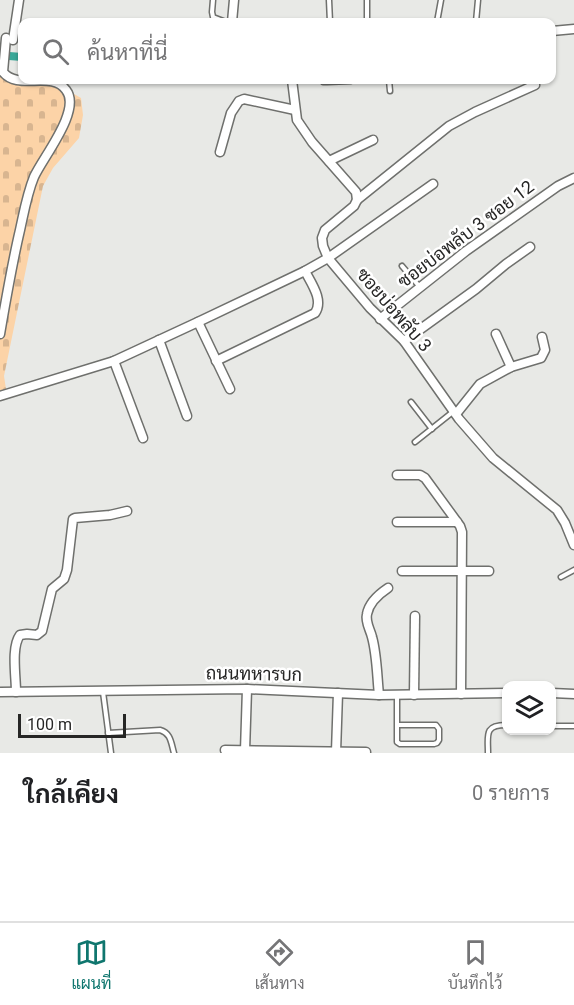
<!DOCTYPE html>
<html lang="th">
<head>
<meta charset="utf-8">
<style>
	body { margin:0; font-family:Roboto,Sarabun,sans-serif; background:#f6f6f6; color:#202124 }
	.controls { position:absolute; right:18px; bottom:18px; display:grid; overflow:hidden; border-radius:12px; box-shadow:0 2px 4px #0004 }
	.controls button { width:54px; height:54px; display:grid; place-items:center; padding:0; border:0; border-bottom:2px solid #e0e0e0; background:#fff; color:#202124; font:30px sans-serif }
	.scale { position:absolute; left:18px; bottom:15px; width:108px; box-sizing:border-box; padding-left:6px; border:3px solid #262625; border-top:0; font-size:16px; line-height:21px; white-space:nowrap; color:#262625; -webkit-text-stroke:4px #fff; paint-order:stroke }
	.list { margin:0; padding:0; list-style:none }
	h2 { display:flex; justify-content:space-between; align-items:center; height:78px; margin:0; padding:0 24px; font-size:26px }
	h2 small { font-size:20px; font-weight:400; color:#757577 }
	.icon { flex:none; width:33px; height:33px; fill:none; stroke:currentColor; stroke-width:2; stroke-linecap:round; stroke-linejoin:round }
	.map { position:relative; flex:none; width:574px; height:753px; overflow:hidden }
	.search { position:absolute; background:#fff; box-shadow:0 2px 4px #0004; left:18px; right:18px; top:18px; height:66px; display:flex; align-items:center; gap:15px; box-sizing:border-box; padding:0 21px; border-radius:12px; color:#757577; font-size:22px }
	.sheet { height:168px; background:#fff }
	nav { display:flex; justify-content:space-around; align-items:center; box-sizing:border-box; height:84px; border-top:2px solid #e0e0e0; background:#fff; font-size:16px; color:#757577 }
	nav a { display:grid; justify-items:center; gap:3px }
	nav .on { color:#0f766e }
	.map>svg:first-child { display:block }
</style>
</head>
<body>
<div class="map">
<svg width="574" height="753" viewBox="0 0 574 753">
	<defs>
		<pattern id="cemetery-stones" width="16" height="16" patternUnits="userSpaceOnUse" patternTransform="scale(1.5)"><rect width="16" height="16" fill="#fcd3a7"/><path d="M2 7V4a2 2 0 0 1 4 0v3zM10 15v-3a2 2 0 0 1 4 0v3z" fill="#d8b590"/></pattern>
	</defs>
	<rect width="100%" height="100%" fill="#e8e9e6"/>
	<path fill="url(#cemetery-stones)" d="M 0,75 L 13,81 L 40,80 L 67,90 L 81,98 L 83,115 L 79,138 L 53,168 L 43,186 L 4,376 L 6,389 L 0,392 Z"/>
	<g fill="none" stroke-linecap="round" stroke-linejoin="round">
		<path stroke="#3aa898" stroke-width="8" d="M 9,56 L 22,57"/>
		<defs>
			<g id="service">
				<path d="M 213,0 L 212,12 L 213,17 L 226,22"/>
				<path d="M 329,0 L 330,22"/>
				<path d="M 367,0 L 367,22"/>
				<path d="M 437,22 L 441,0"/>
				<path d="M 476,22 L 478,0"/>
				<path d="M 322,80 L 323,82 L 327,82 L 351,81"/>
				<path d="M 389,80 L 390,91"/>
				<path d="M 402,266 L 419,286"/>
				<path d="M 411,402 L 432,429"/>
				<path d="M 415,442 L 454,411"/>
				<path d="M 561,577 L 574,570"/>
				<path d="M 103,692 L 111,753"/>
				<path d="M 397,725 L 436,725 L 439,729 L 439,740 L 437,743 L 434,744 L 400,744 L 397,742 L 397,696"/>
				<path d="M 552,726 L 574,726"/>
				<path d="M 108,733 L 160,730 C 171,733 171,743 174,753"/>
				<path d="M 488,753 C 488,735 484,725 506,725"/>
			</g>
			<g id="minor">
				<path d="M 232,22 L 234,0"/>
				<path d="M 552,31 L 574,29"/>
				<path d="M 13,40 L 19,0"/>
				<path d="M 292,80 L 297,120 L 312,142 L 356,192 L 357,200 L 354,206 L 325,230 L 322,238 L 323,246 L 328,258 L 370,308 L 404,341 L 459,419 L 493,458 L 557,510 L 565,523 L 574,545"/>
				<path d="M 220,152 L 231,113 L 239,101 L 244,99 L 295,110"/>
				<path d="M 329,161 L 373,140"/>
				<path d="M 357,200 L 449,126 L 475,112 L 535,85"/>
				<path d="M 380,319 L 466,251 L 558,186 L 574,178"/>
				<path d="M 198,322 L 230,389"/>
				<path d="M 0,334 C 6,299 12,264 20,230 C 24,212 27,194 34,177 C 43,157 82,110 66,90 C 52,70 18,91 3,72 L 6,38"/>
				<path d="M 496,334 L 511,367"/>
				<path d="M 159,340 L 187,416"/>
				<path d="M 404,341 L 476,289 L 506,264 L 530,247"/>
				<path d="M 114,361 L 143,438"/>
				<path d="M 216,361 L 315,313 C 324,300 311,283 305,271"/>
				<path d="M 0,396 L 114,361 L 198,322 L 305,271 L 328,258 L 433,184"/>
				<path d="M 456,414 L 480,384 L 511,367 L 541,358 L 545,350 L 542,337"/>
				<path d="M 397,475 L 420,475 L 425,478 L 460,526 L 462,532 L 461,694"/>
				<path d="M 397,522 L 457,522"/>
				<path d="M 402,571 L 489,571"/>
				<path d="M 0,692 L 247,689 L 379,695 L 506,693"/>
				<path d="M 16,692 C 16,676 11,647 20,635 L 27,634 L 37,635 L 42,631 L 52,589 L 64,579 L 67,570 L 73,519 L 75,518 L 110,515 L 127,511"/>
				<path d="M 552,693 L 574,694"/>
				<path d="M 379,695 C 377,676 377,655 372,637 C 370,629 365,622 367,614 C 369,603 379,594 388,588"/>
				<path d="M 414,695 L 415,616"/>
				<path d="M 225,750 L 366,752"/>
				<path d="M 245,751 L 247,689"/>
				<path d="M 336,752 L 338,693"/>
			</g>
		</defs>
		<use href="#service" stroke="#6f706d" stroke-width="7"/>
		<use href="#minor" stroke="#6f706d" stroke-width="11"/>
		<use href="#service" stroke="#fff" stroke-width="4"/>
		<use href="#minor" stroke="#fff" stroke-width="8"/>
	</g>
	<g text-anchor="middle" stroke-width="5" stroke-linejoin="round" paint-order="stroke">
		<g font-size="18" fill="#262625" stroke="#fff">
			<text transform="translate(466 234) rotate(-37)" y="6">ซอยบ่อพลับ 3 ซอย 12</text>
			<text transform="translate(394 310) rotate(49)" y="6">ซอยบ่อพลับ 3</text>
			<text transform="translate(254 674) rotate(1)" y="6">ถนนทหารบก</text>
		</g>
	</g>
</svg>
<div class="controls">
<button><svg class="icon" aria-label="layers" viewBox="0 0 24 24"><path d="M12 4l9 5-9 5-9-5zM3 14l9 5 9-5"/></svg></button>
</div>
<div class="scale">100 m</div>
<div class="search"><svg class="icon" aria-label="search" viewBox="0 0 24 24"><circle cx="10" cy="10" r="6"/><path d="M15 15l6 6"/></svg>ค้นหาที่นี่</div>
</div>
<section class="sheet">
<h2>ใกล้เคียง<small>0 รายการ</small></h2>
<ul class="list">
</ul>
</section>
<nav>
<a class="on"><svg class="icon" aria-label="map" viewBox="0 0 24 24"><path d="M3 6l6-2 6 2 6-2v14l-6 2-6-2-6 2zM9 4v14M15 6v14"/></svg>แผนที่</a>
<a><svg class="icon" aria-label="directions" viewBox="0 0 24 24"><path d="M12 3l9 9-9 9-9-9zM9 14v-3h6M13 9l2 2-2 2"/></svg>เส้นทาง</a>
<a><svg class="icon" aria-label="saved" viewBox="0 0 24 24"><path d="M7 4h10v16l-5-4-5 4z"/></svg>บันทึกไว้</a>
</nav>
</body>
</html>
